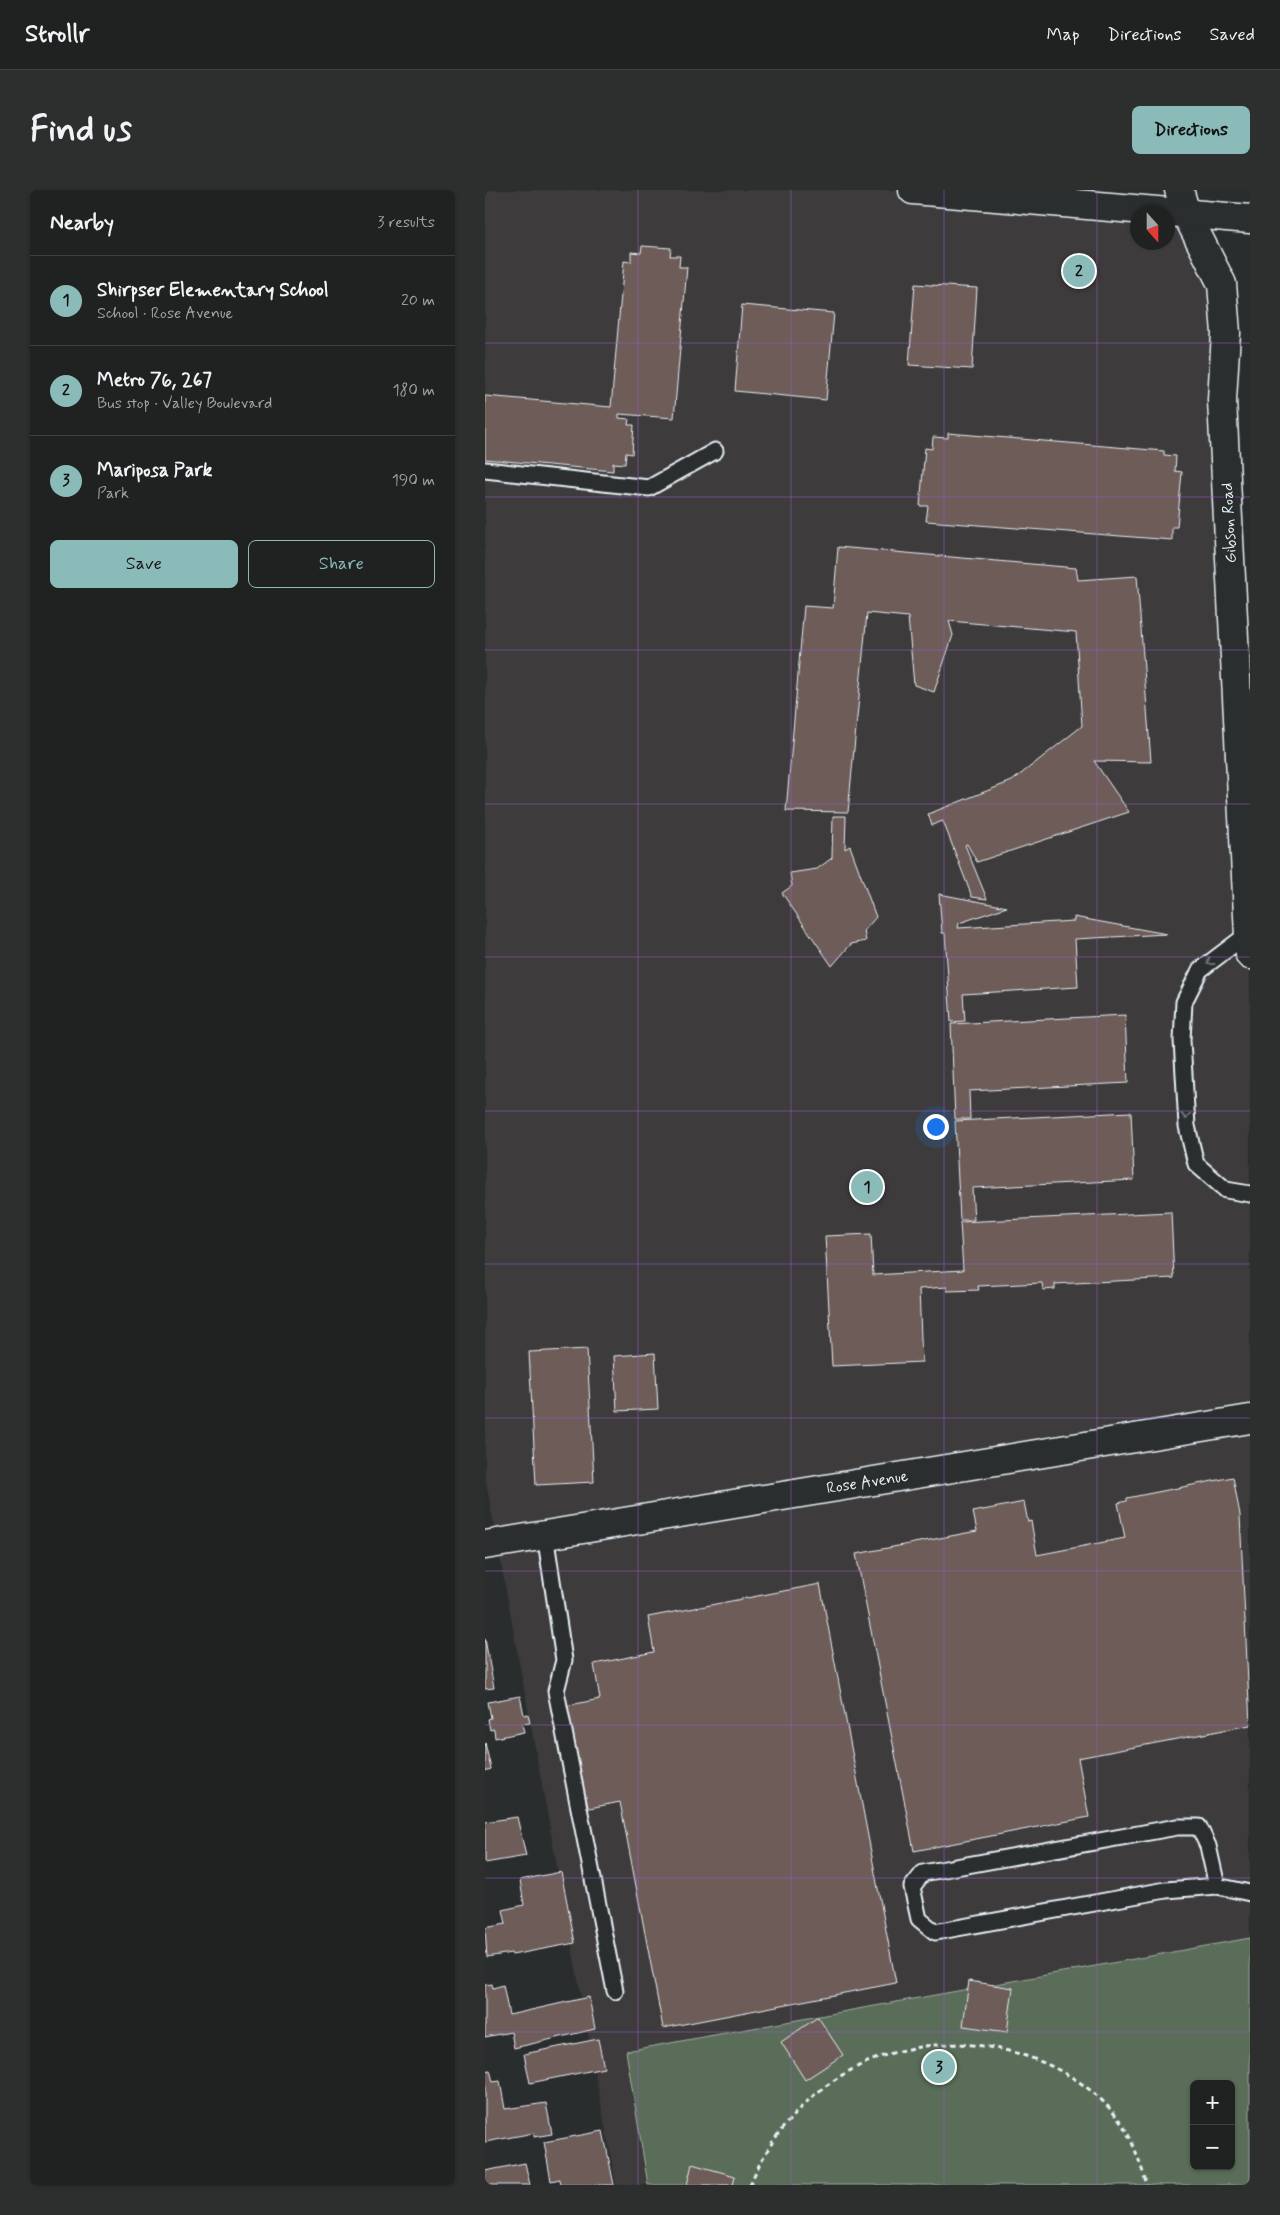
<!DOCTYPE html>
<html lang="en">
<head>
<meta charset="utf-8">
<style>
	body { margin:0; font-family:Mynerve,sans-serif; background:#2d2f2f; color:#f1f3f6 }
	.controls { position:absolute; right:15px; bottom:15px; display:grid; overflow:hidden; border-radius:8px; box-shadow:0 1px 4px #0004 }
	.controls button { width:45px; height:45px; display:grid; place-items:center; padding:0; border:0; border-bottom:1px solid #3d3f40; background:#202222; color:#f1f3f6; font:25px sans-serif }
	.compass { position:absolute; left:645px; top:15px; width:45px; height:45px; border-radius:50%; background:#202222; box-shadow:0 1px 4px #0004; rotate:159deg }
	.you { position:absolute; left:450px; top:936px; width:18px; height:18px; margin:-12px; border:4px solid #fff; border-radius:50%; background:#1a73e8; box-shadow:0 0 0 8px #1a73e833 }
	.badge { display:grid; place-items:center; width:32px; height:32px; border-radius:50%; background:#8bbbb9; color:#111; font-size:16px; font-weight:700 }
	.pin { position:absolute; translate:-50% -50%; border:2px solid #fff; box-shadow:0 1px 5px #0006 }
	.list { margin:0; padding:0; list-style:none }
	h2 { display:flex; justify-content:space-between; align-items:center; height:65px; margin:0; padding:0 20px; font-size:21px }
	h2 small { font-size:16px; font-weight:400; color:#a2a4a5 }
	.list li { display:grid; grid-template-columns:32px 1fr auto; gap:15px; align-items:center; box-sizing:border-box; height:90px; padding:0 20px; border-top:1px solid #3d3f40 }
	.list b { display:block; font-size:19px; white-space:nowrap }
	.list p { margin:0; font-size:16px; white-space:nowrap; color:#a2a4a5 }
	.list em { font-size:16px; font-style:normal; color:#a2a4a5 }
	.actions { display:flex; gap:10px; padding:15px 20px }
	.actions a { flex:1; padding:11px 0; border:1px solid #8bbbb9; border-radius:8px; text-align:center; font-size:18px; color:#8bbbb9 }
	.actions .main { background:#8bbbb9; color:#111 }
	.map { position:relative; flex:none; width:765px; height:1995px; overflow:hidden; border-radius:8px }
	header { display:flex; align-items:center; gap:30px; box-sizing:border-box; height:70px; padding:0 25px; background:#202222; border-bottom:1px solid #3d3f40 }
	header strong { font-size:24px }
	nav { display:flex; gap:28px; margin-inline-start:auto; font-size:18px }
	.intro { display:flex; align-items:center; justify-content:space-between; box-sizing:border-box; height:120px; padding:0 30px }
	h1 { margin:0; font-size:35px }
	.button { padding:12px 22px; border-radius:8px; background:#8bbbb9; color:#111; font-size:18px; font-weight:700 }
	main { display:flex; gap:30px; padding:0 30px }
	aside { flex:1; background:#202222; border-radius:8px; box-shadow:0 1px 4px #0004 }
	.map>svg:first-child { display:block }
</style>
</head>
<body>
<header>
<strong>Strollr</strong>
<nav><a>Map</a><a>Directions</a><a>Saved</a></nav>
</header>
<div class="intro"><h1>Find us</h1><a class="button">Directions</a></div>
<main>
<aside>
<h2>Nearby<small>3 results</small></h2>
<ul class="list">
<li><span class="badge">1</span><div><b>Shirpser Elementary School</b><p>School · Rose Avenue</p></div><em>20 m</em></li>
<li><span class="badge">2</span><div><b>Metro 76, 267</b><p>Bus stop · Valley Boulevard</p></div><em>180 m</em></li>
<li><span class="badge">3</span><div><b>Mariposa Park</b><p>Park</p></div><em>190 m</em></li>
</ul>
<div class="actions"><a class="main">Save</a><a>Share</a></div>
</aside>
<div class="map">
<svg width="765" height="1995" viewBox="0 0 765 1995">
	<rect width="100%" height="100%" fill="#2a2d2e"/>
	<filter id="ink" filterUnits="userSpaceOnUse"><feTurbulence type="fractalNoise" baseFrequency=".02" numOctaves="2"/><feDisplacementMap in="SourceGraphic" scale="10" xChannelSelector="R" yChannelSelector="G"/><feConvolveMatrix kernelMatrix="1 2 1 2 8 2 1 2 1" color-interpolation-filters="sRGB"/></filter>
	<g filter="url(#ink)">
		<path fill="#3e3b3b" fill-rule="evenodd" d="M 0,0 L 427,0 L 701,23 L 737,94 L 765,765 L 765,1995 L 131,1995 L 0,1287 ZM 652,22 L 682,22 L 682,52 L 652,52 ZM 709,1894 L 746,1894 L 746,1976 L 709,1976 Z"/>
		<path fill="#5a6d58" stroke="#a1afa8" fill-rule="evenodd" d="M 765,1748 L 765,1995 L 163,1995 L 141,1861 ZM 709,1894 L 746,1894 L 746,1976 L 709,1976 Z"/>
		<g fill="#6e5b59" stroke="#e8f1f8">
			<path d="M 157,56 L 186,58 L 185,66 L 195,66 L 194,77 L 202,77 L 189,228 L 134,224 L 134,228 L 144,229 L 143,235 L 149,235 L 147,264 L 141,263 L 140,274 L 128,273 L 128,281 L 0,269 L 0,206 L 126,217 L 139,71 L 146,72 L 146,62 L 156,63 Z"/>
			<path d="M 430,94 L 492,98 L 487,179 L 424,175 Z"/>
			<path d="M 257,115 L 349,123 L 341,210 L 250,201 Z"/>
			<path d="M 463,243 L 679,261 L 679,265 L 691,266 L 690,281 L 697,282 L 692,337 L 687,337 L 687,350 L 441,331 L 443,316 L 435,316 L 440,258 L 447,259 L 448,247 L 463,248 Z"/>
			<path d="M 353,357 L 591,378 L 593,390 L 652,386 L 666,572 L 609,571 L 644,622 L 492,672 L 482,654 L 480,655 L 502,709 L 487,707 L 458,631 L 447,635 L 443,624 L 527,591 L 597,536 L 591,442 L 464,431 L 468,445 L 449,502 L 429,495 L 423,427 L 382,423 L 363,622 L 301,621 L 319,416 L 348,418 Z"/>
			<path d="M 348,626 L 361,626 L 360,659 L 365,656 L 391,727 L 379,741 L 381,751 L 366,754 L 347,776 L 297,703 L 307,696 L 305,683 L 332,679 L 347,668 Z"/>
			<path d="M 454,704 L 522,717 L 474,733 L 473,738 L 589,731 L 589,727 L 682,744 L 590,749 L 593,797 L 478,804 L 480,831 L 466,832 L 460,743 L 457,743 Z"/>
			<path d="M 640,825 L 643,893 L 484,901 L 485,929 L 470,929 L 466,834 Z"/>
			<path d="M 646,922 L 649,990 L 487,998 L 489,1030 L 475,1030 L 470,931 Z"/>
			<path d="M 686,1022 L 689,1088 L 570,1094 L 570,1099 L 558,1100 L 557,1093 L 493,1096 L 494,1100 L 462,1101 L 462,1097 L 434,1099 L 437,1172 L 347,1176 L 340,1046 L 386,1044 L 388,1085 L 478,1080 L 475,1032 Z"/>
			<path d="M 102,1159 L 109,1292 L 51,1295 L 44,1162 Z"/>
			<path d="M 170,1163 L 173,1219 L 132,1221 L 129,1166 Z"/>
			<path d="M 748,1287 L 755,1325 L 765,1535 L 593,1568 L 604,1627 L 429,1661 L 371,1364 L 492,1341 L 488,1322 L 539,1312 L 543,1332 L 546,1331 L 552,1365 L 640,1348 L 633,1313 L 642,1311 L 642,1308 Z"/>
			<path d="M 335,1394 L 411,1793 L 178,1838 L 135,1612 L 100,1619 L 80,1516 L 115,1509 L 109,1474 L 169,1462 L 163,1427 Z"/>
			<path d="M 0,1449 L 9,1498 L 0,1499 Z"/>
			<path d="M 35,1506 L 39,1525 L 43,1524 L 45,1533 L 37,1534 L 39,1542 L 10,1548 L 9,1539 L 5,1540 L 3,1529 L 6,1528 L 3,1512 Z"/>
			<path d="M 0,1553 L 6,1579 L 0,1581 Z"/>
			<path d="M 32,1627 L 41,1666 L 0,1673 L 0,1632 Z"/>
			<path d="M 76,1682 L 90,1753 L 27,1765 L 26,1763 L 2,1767 L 0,1738 L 21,1734 L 18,1720 L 39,1715 L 35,1690 Z"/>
			<path d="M 484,1791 L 528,1798 L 522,1842 L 478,1836 Z"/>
			<path d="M 7,1794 L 8,1798 L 18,1795 L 24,1825 L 104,1807 L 110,1839 L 29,1858 L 26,1842 L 0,1847 L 0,1795 Z"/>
			<path d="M 333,1827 L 358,1865 L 320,1890 L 296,1852 Z"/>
			<path d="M 113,1849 L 119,1878 L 45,1893 L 39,1864 Z"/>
			<path d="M 5,1880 L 8,1892 L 15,1891 L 20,1919 L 61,1913 L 67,1944 L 49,1947 L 49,1943 L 0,1952 L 0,1881 Z"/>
			<path d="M 118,1941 L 129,1995 L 76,1995 L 75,1989 L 66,1991 L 59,1952 Z"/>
			<path d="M 40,1973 L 45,1995 L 0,1995 L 0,1981 Z"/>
			<path d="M 207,1974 L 250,1986 L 248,1995 L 202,1995 Z"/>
		</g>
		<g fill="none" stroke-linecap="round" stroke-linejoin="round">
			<defs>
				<g id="service">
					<path d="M 0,280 L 164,298 L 230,261"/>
					<path d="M 764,743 L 715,780 L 699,812 L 697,850 L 702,936 L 711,974 L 741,1000 L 765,1004"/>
					<path d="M 60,1344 L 79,1470 L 71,1501 L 130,1801"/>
					<path d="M 732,1696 L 723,1656 L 714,1637 L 692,1637 L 438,1683 L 427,1697 L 434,1729 L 450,1742 L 681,1700 L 732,1696 L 765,1703"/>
				</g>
				<g id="minor">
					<path d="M 701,23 L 737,94 L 741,143 L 737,210 L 765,765"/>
					<path d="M 0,1355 L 765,1229"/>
				</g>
				<path id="tertiary" d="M 694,0 L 701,23"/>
				<path id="primary" d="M 428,0 L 765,29"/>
			</defs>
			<use href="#service" stroke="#e8f1f8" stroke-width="19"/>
			<use href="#minor" stroke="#e8f1f8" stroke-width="31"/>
			<use href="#tertiary" stroke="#e8f1f8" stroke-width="31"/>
			<use href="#primary" stroke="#e8f1f8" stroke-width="31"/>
			<path stroke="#e8f1f8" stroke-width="3" stroke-dasharray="5 4" stroke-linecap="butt" d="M 265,1995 C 312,1879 435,1825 552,1870 C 587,1884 620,1906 640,1939 C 650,1956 656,1976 662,1995"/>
			<use href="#service" stroke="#2a2d2e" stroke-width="15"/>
			<use href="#minor" stroke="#2a2d2e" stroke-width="28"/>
			<use href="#tertiary" stroke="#2a2d2e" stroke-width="28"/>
			<use href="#primary" stroke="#2a2d2e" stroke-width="28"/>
		</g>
		<defs><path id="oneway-chevron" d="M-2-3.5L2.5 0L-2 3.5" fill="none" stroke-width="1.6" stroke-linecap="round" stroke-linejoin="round" transform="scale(1.25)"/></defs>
		<g stroke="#6c7275">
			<use href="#oneway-chevron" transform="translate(725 772) rotate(143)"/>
			<use href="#oneway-chevron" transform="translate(701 926) rotate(87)"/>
		</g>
	</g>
	<path fill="none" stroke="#965dcd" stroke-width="1" stroke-opacity="0.55" d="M 153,0 L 153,1995M 306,0 L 306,1995M 459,0 L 459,1995M 612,0 L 612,1995M 0,153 L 765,153M 0,307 L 765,307M 0,460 L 765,460M 0,614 L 765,614M 0,767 L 765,767M 0,921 L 765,921M 0,1074 L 765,1074M 0,1228 L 765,1228M 0,1381 L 765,1381M 0,1535 L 765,1535M 0,1688 L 765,1688M 0,1842 L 765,1842"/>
	<g text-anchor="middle" stroke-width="4" stroke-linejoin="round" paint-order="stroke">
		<g font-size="16" fill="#e8f1f8" stroke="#2a2d2e">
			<text transform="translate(743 333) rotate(-93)" y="6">Gibson Road</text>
			<text transform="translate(382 1291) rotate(-9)" y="6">Rose Avenue</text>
		</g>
	</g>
</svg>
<div class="controls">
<button>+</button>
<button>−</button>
</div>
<svg class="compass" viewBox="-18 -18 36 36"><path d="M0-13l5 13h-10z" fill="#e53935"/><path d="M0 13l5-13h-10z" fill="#a2a4a5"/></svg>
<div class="you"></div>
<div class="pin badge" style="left:382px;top:997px">1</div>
<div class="pin badge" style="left:594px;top:81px">2</div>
<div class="pin badge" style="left:454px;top:1877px">3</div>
</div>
</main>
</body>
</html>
